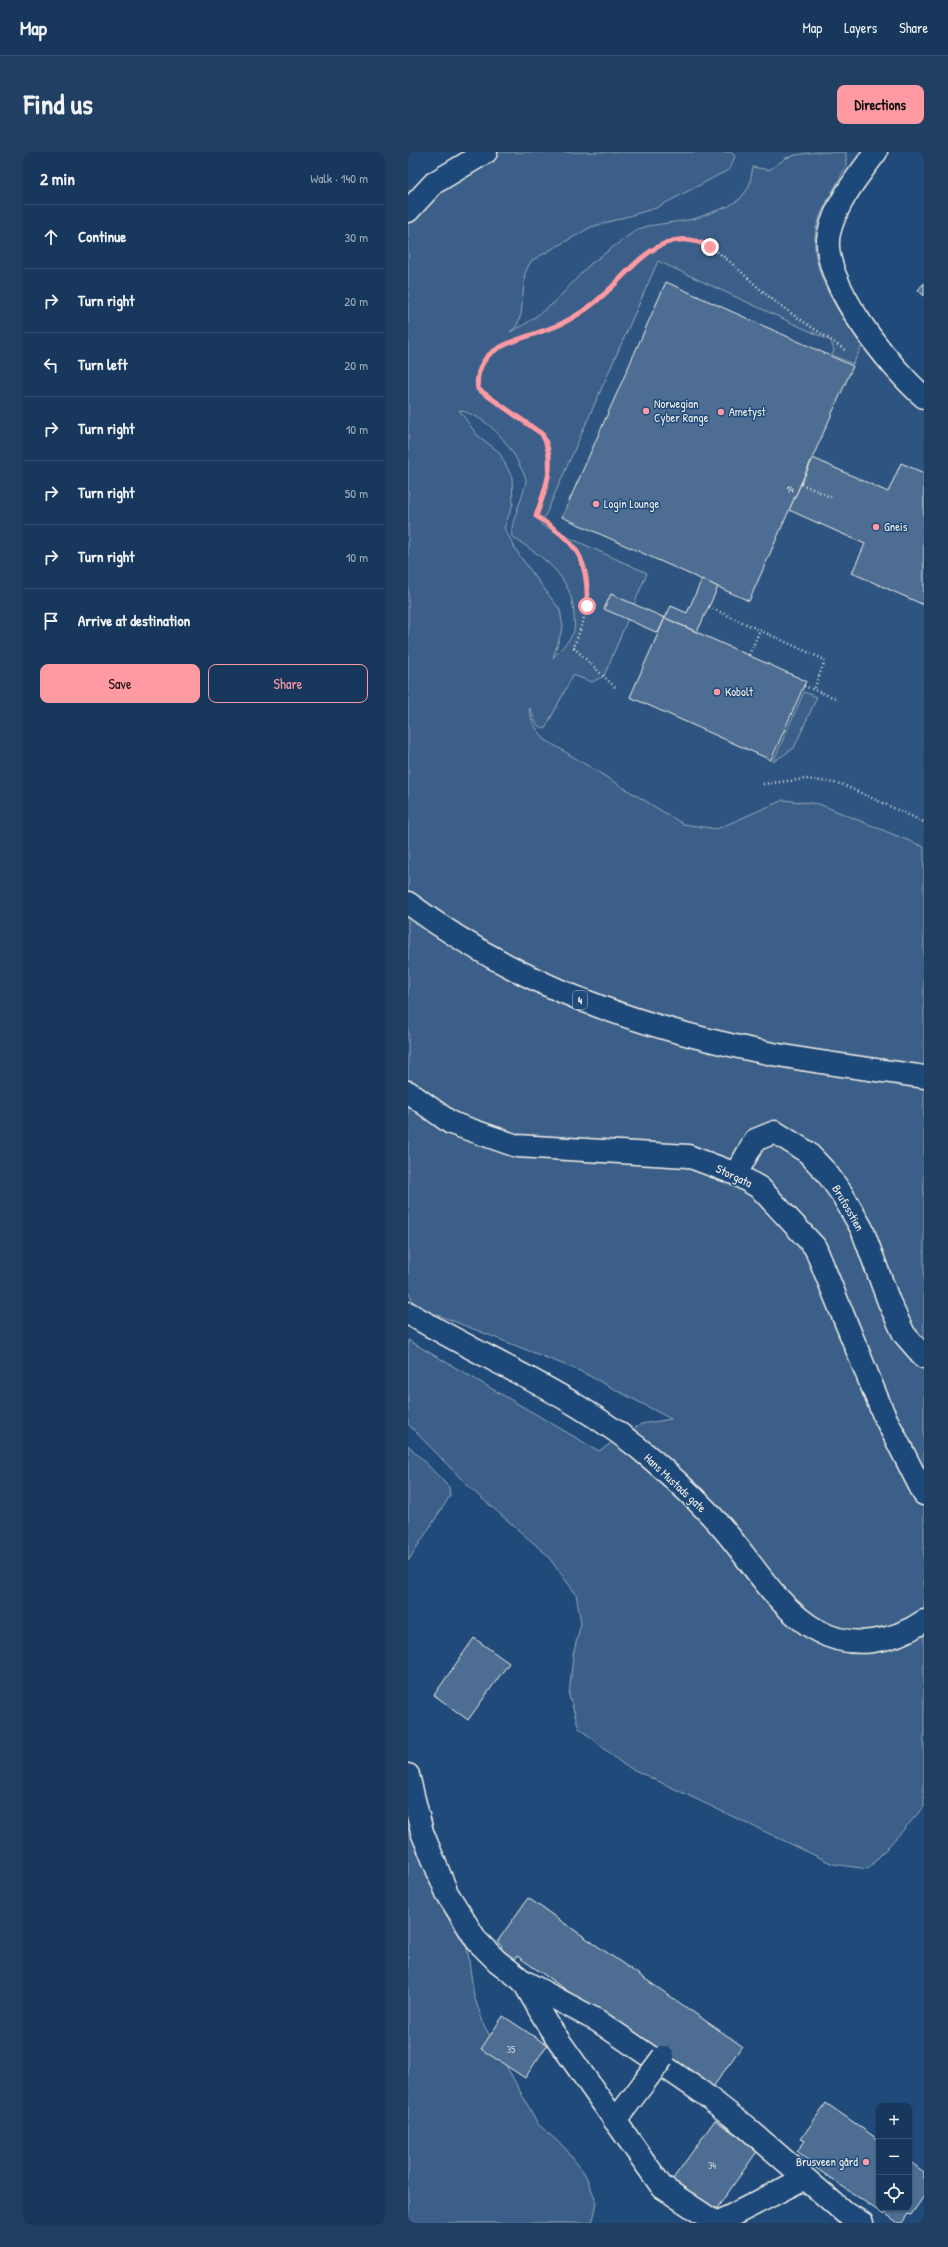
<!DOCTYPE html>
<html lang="en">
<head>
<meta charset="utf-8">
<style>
	body { margin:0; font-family:"Patrick Hand",sans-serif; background:#203f62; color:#f1f3f6 }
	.controls { position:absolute; right:12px; bottom:12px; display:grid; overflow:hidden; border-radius:8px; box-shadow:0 1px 3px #0004 }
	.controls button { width:36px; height:36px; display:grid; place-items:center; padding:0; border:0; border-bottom:1px solid #365272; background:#17385c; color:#f1f3f6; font:20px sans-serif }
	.stop { position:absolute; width:12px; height:12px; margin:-9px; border:3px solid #ff9aa2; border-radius:50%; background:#fff }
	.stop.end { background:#ff9aa2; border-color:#fff; box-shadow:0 1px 4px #0008 }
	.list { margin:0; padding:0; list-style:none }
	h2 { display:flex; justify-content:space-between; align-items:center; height:52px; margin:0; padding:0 16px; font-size:17px }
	h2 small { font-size:13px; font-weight:400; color:#9eacbb }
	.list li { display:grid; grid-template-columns:26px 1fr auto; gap:12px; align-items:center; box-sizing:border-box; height:64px; padding:0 16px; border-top:1px solid #365272 }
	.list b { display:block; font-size:15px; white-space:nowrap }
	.list em { font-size:13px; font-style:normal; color:#9eacbb }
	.actions { display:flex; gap:8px; padding:12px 16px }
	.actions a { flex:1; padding:9px 0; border:1px solid #ff9aa2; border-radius:8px; text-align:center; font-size:14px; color:#ff9aa2 }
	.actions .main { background:#ff9aa2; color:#111 }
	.icon { flex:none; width:22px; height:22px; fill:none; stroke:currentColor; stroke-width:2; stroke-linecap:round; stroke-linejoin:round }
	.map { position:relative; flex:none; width:516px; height:2071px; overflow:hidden; border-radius:8px }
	header { display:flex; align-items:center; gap:24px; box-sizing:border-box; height:56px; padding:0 20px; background:#17385c; border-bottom:1px solid #365272 }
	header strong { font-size:19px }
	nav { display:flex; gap:22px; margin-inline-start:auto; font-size:14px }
	.intro { display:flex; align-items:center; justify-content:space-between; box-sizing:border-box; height:96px; padding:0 24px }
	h1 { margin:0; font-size:28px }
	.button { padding:10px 18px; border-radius:8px; background:#ff9aa2; color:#111; font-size:14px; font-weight:700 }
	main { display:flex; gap:24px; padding:0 24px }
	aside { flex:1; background:#17385c; border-radius:8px; box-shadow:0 1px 3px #0004 }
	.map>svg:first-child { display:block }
</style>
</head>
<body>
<header>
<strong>Map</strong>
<nav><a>Map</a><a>Layers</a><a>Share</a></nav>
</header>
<div class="intro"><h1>Find us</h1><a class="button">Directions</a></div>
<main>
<aside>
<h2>2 min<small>Walk · 140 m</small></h2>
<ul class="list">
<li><svg class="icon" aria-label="ahead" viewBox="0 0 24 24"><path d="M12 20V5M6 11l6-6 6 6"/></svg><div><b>Continue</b></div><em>30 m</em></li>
<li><svg class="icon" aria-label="right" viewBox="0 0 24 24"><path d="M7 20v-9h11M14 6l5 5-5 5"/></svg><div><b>Turn right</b></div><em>20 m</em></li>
<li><svg class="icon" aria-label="left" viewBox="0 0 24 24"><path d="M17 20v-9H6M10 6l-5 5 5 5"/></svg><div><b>Turn left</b></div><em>20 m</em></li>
<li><svg class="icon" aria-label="right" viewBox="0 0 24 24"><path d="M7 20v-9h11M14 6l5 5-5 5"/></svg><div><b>Turn right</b></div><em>10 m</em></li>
<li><svg class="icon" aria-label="right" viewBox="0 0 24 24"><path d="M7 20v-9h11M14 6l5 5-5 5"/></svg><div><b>Turn right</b></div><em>50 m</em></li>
<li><svg class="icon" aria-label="right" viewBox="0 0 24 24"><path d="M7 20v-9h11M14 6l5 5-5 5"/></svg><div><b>Turn right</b></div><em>10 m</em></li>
<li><svg class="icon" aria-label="arrive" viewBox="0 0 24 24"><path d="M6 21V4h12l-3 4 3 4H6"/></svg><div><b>Arrive at destination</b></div></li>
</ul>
<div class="actions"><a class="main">Save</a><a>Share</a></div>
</aside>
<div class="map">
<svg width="516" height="2071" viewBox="0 0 516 2071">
	<rect width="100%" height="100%" fill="#1f4a7a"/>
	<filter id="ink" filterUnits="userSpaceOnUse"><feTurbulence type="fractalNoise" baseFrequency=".025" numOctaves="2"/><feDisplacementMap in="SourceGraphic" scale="8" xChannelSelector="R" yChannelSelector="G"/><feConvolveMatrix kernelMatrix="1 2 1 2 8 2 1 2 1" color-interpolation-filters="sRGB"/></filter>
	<g filter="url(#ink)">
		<path fill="#2d5581" d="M 78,0 L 468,0 L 428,62 L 429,130 L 516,245 L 516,765 L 100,615 L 0,500 Z"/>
		<g fill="#3a5f88" stroke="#97a8b8" fill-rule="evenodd">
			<path d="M 81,0 L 323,0 L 327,4 L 322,17 L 248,56 L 183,75 L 123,109 L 117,121 L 113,163 L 108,175 L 102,180 L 116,173 L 146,151 L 181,113 L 228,78 L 240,74 L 286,67 L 321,54 L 332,47 L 341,35 L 345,15 L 361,18 L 378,6 L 388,3 L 407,0 L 438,0 L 438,14 C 429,34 413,55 408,77 C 400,120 432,161 454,194 L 445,212 L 424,203 L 426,199 L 423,189 L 250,109 L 133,373 L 239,421 L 196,524 L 184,530 L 165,523 L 137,577 L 129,573 L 122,556 L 121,558 L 126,573 L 136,587 L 275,672 L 309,677 L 375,648 L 411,652 L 516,695 L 516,1655 L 460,1717 L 425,1712 L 216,1613 L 171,1576 L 161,1544 L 165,1503 L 173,1471 L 168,1442 L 138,1402 L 62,1336 L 0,1272 L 0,1188 L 191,1299 L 233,1272 L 263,1267 L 172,1219 L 7,1154 L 0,1139 L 0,65 ZM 51,258 C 79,265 99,288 111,312 C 113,317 118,324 118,329 C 116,345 101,372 104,385 C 134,404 165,424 166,464 C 166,468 167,474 166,479 C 162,489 152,497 145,506 L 155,475 L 152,458 L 111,403 L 96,376 L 105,352 L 104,325 L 91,300 L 69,283 Z"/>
			<path d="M 396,540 L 409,545 L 386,596 L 365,610 Z"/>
			<path d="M 0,1293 L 41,1335 L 42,1344 L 0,1409 Z"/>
			<path d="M 0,1653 L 13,1695 L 59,1795 L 66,1844 L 76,1873 L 130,1972 L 157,1996 L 177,2022 L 189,2051 L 185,2068 L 179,2071 L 0,2071 Z"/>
		</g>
		<g fill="#4d6e92" stroke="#f4f1e8">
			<path d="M 258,130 L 445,214 L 341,449 L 154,365 Z"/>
			<path d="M 516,131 L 516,144 L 510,138 Z"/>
			<path d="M 405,306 L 480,340 L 493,311 L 516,321 L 516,453 L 444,421 L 457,392 L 381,358 Z"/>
			<path d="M 294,427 L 310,435 L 289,480 L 257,466 L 263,454 L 279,461 Z"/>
			<path d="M 203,442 L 257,466 L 250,481 L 196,457 Z"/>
			<path d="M 257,466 L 398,529 L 363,608 L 222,545 Z"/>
			<path d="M 66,1486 L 101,1511 L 60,1568 L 26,1543 Z"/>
			<path d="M 120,1746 L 334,1894 L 303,1938 L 109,1804 L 106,1809 L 91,1799 L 94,1794 L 89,1790 Z"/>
			<path d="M 95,1864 L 139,1893 L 117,1926 L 73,1897 Z"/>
			<path d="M 418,1951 L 471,1988 L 471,2056 L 481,2056 L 476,2063 L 402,2012 L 403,2010 L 389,1999 L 397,1989 L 393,1987 Z"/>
			<path d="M 307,1968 L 350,1998 L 305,2062 L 262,2031 Z"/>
			<path d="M 501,2009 L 516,2020 L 516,2044 L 503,2063 L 500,2062 L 494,2071 L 490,2071 L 478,2062 L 482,2056 L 501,2056 Z"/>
		</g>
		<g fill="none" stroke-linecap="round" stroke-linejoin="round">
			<defs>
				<g id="minor">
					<path d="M 468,0 C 450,24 428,51 421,81 C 410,127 483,217 516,245"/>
					<path d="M 0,59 L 26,31 L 78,0"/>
					<path d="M 0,940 L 43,971 L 109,994 L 280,1004 L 328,1022 L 352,1036 L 407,1095 L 475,1261 L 516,1342"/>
					<path d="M 328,1022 L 347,988 L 367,980 L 399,1000 L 418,1020 L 434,1042 L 454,1077 L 481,1150 L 496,1182 L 516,1205"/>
					<path d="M 0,1623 L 14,1680 L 39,1741 L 69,1789 L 89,1809 L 115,1829 L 190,1869 L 292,1939 L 338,1975 L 436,2060 L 454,2071"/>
					<path d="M 115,1829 L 142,1876 L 254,2035 L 308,2071"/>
					<path d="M 207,1969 L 235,1932"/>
					<path d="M 309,2071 L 395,2027"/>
				</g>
				<path id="major" d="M 0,1161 C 82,1210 173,1245 246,1309 C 271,1331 296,1354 317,1379 C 346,1413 370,1457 410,1479 C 444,1498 485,1490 516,1469"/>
				<path id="highway" d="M 0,751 C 109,832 227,875 360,901 C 411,911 464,917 516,925"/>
			</defs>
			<use href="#minor" stroke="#f4f1e8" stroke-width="25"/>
			<use href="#major" stroke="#f4f1e8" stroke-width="25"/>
			<use href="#highway" stroke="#f4f1e8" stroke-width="25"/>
			<g stroke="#f4f1e8" stroke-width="2.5" stroke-dasharray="1 3" stroke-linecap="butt">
				<path d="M 393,332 L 423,345"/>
				<path d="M 301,455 L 417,508 L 406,538"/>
				<path d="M 341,503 L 352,478"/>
				<path d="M 396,534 L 427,546"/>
				<path d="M 207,535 L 165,495 C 179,466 189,426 168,397 C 158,384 142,373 128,364 C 138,336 149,309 134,282 L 70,237 C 68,227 71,211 80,204 C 102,187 130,183 154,171 C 167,165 181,155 192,146 C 221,123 245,79 289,89 C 307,92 344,131 360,144 C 385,164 412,180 437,198"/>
				<path d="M 355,632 L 398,627 L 433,632 L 516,670"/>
			</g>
			<use href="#minor" stroke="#1f4a7a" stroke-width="22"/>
			<use href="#major" stroke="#1f4a7a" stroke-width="22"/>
			<use href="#highway" stroke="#1f4a7a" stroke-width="22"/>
			<defs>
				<path id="minor-bridge" d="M 235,1932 L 255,1905"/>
			</defs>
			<use href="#minor-bridge" stroke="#f4f1e8" stroke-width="25" stroke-linecap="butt"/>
			<use href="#minor-bridge" stroke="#1f4a7a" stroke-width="22"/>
		</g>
	</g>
	<g fill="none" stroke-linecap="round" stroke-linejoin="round" filter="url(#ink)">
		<path stroke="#ff9aa2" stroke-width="5" d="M 179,454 C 181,405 168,390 128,364 C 138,336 149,309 134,282 L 70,237 C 68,227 71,215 78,206 C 91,189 136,181 155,171 C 168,164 183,155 193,145 C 214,127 232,101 258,91 C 273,85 289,88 302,95"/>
	</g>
	<g fill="#ff9aa2" stroke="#1f4a7a" stroke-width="1.5">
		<circle cx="238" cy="259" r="4"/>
		<circle cx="313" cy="260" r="4"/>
		<circle cx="188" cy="352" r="4"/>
		<circle cx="468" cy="375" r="4"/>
		<circle cx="309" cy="540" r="4"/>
		<circle cx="458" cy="2010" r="4"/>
	</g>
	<g text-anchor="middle" stroke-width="3" stroke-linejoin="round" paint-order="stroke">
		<g font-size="10" fill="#cad0d2">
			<text x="382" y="341">14</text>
			<text x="103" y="1901">35</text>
			<text x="304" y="2017">34</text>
		</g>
		<rect fill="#1f4a7a" stroke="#b4bfc7" stroke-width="1" x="165" y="839" width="14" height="18" rx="3"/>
		<g font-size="11" font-weight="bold" fill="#f4f1e8">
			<text x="172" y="852">4</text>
		</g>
		<g font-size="12" fill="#f4f1e8" stroke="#1f4a7a" text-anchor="start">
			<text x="246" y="256">Norwegian<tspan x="246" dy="14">Cyber Range</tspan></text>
			<text x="321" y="264">Ametyst</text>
			<text x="196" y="356">Login Lounge</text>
			<text x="476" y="379">Gneis</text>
			<text x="317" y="544">Kobolt</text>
			<text x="450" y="2014" text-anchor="end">Brusveen gård</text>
		</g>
		<g font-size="12" fill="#f4f1e8" stroke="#1f4a7a">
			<text transform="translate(326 1024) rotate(25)" y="4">Storgata</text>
			<text transform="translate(440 1056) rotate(60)" y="4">Brufosstien</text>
			<text transform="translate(267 1331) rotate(43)" y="4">Hans Mustads gate</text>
		</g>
	</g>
</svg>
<div class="controls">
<button>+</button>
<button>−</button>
<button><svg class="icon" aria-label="locate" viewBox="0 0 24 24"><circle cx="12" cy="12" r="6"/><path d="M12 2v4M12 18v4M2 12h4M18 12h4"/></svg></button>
</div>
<div class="stop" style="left:179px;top:454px"></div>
<div class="stop end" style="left:302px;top:95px"></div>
</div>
</main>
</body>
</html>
